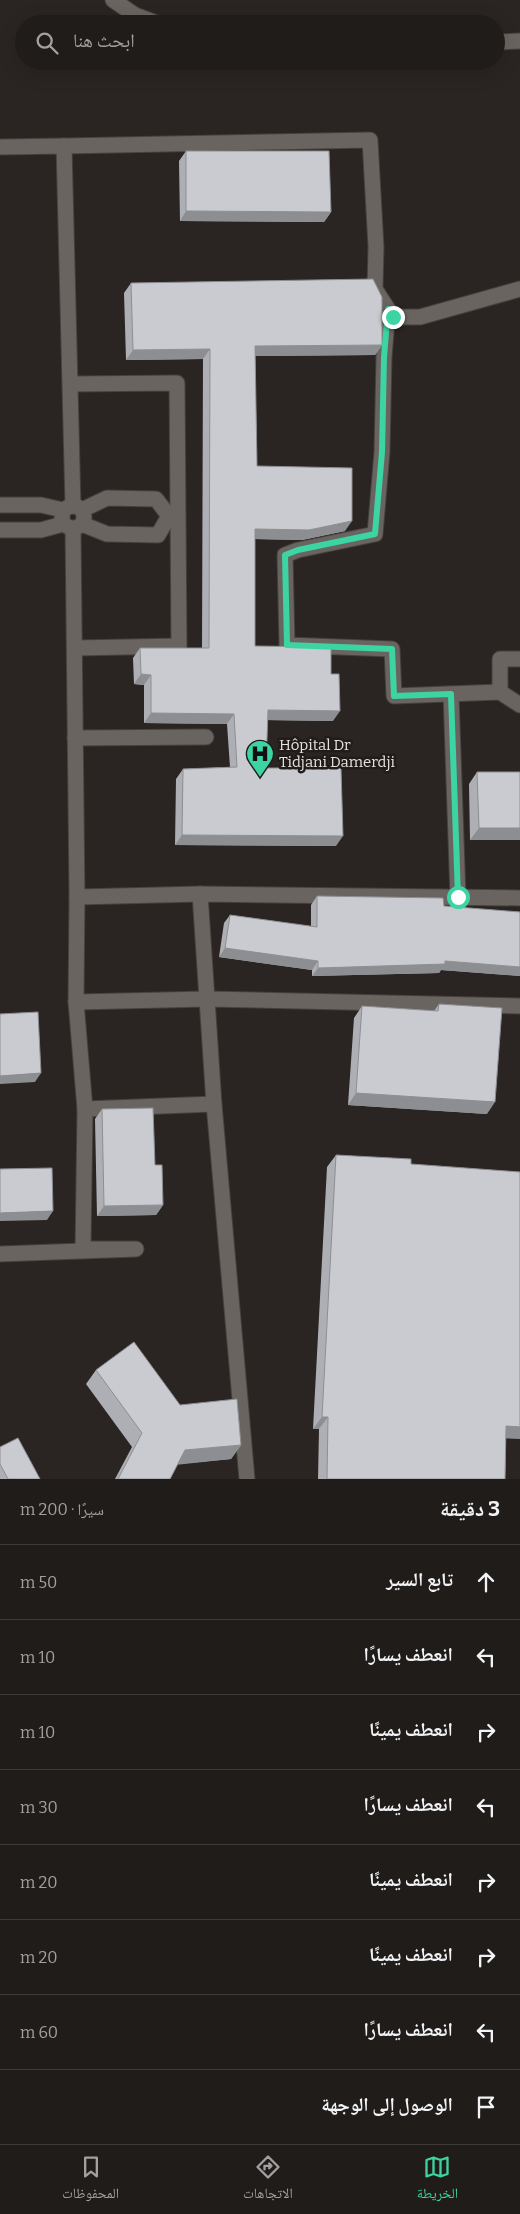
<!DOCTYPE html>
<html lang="ar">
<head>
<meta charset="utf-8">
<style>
	body { margin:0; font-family:Bitter,"Noto Naskh Arabic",serif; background:#2d2927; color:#f1f3f6; direction:rtl }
	.stop { position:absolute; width:15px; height:15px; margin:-11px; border:4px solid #3dd4a3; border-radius:50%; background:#fff }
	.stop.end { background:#3dd4a3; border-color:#fff; box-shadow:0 1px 5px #0008 }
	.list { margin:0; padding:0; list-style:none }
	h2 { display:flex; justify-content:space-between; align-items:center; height:65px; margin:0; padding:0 20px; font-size:21px }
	h2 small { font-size:16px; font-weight:400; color:#a2a1a2 }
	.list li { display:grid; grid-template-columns:32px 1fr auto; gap:15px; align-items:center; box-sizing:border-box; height:75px; padding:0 20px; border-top:1px solid #3d3a39 }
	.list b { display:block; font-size:19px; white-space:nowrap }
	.list em { font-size:16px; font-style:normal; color:#a2a1a2 }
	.icon { flex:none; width:28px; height:28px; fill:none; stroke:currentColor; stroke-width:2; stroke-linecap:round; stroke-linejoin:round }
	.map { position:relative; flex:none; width:520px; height:1479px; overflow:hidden; direction:ltr }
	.search { position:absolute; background:#201c1a; box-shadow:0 5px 20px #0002; left:15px; right:15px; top:15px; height:55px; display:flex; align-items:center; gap:12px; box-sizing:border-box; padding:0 18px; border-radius:28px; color:#a2a1a2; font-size:19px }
	.sheet { height:665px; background:#201c1a }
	nav { display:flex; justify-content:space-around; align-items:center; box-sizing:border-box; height:70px; border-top:1px solid #3d3a39; background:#201c1a; font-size:14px; color:#a2a1a2 }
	nav a { display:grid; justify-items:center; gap:2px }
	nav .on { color:#3dd4a3 }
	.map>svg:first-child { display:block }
</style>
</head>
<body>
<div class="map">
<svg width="520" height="1479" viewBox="0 0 520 1479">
	<rect width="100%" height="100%" fill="#2a2523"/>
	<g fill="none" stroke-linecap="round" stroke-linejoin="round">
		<defs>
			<g id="minor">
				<path d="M 113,0 L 135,15 L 159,24"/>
				<path d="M 496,42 L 520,41"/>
				<path d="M 64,146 L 370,140 L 376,247 L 375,289 L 393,317 L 420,317 L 520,289"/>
				<path d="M 0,147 L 64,146 L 73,506"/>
				<path d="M 388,309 L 384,357 L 382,452 L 375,534 L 298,550 L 285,555 L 287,645 L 392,649 L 394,696 L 500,692 L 520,705"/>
				<path d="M 71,384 L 177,383 L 179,646 L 75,648"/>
				<path d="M 0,505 L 41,505 L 63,510"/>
				<circle cx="73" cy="517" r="11"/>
				<path d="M 82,510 L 107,498 L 156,499 L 169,516"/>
				<path d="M 82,524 L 107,534 L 158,535 L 169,516"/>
				<path d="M 73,529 L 77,897 L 76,1002 L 85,1109"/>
				<path d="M 0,530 L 41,530 L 63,524"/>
				<path d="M 500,692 L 500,659 L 520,659"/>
				<path d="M 451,694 L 458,897"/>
				<path d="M 75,738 L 206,737"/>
				<path d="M 77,897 L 200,894"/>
				<path d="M 76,1002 L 207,999 L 520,1006"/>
				<path d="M 0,1254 L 136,1249 L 83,1249 L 85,1109 L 214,1104"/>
				<path d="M 247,1479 L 214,1104 L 200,894 L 520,898"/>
			</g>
		</defs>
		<use href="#minor" stroke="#45413f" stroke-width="17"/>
		<use href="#minor" stroke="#6a6461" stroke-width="15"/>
	</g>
	<g fill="#aeafb4">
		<path d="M 186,151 L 331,212 L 324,222 L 180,221 L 179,161 Z"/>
		<path d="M 131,283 L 382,345 L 375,355 L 255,356 L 257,466 L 345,531 L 302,540 L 255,539 L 255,646 L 333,721 L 267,720 L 266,768 L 336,846 L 175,845 L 176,779 L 183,769 L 230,767 L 227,724 L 144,723 L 144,685 L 134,684 L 133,658 L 140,648 L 202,648 L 203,359 L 126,360 L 124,293 Z"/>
		<path d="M 477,772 L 520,772 L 520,840 L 470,840 L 469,784 Z"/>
		<path d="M 317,896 L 520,912 L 520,976 L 441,970 L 439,973 L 312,976 L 312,970 L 219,957 L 224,923 L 230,915 L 311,927 L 311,905 Z"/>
		<path d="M 439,1004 L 487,1114 L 348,1105 L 354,1018 L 362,1006 L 434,1011 Z"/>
		<path d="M 102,1109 L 155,1165 L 163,1205 L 156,1215 L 97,1216 L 95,1119 Z"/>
		<path d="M 336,1155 L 411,1164 L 506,1439 L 505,1479 L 318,1479 L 319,1429 L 313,1429 L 327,1167 Z"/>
		<path d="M 96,1370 L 180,1405 L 241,1445 L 231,1459 L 178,1464 L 170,1479 L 115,1479 L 132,1447 L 86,1384 Z"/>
		<path d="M 0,1447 L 40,1479 L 0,1479 Z"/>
	</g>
	<g fill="#8d8e92">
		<path d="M 186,211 L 331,212 L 324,222 L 180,221 Z"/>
		<path d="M 382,345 L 375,355 L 248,356 L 255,346 Z"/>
		<path d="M 210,349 L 203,359 L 126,360 L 133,350 Z"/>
		<path d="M 352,521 L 345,531 L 302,540 L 248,539 L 255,529 Z"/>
		<path d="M 141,674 L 151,675 L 144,685 L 134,684 Z"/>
		<path d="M 268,710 L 340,711 L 333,721 L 261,720 Z"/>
		<path d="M 151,713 L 234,714 L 227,724 L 144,723 Z"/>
		<path d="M 479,828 L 520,828 L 520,840 L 470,840 Z"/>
		<path d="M 182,835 L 343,836 L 336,846 L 175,845 Z"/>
		<path d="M 225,948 L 318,961 L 312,970 L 219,957 Z"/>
		<path d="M 445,961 L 520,967 L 520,976 L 441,970 L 439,973 L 312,976 L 318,968 Z"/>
		<path d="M 41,1073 L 35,1082 L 0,1084 L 0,1076 Z"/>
		<path d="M 356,1093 L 495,1102 L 487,1114 L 348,1105 Z"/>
		<path d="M 163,1205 L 156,1215 L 97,1216 L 104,1206 Z"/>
		<path d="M 53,1211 L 47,1220 L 0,1221 L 0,1213 Z"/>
		<path d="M 322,1417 L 328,1417 L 319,1429 L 313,1429 Z"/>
		<path d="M 506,1426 L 520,1427 L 520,1439 L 498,1438 Z"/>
		<path d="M 241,1445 L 231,1459 L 175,1465 L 185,1450 Z"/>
	</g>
	<g fill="#cacbd1" stroke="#8d8e92">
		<path d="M 186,151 L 329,151 L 331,212 L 186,211 Z"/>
		<path d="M 373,279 L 382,297 L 382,345 L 255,346 L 257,466 L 352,468 L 352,521 L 309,530 L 255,529 L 255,646 L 331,647 L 331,674 L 339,674 L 340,711 L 268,710 L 266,768 L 341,768 L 343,836 L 182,835 L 183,769 L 237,767 L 234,714 L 151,713 L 151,675 L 141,674 L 140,648 L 209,648 L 210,349 L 133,350 L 131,283 Z"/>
		<path d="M 477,772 L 520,772 L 520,828 L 479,828 Z"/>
		<path d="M 317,896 L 443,898 L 444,906 L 520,912 L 520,967 L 445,961 L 445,964 L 318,968 L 318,961 L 225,948 L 230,915 L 317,927 Z"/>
		<path d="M 439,1004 L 502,1008 L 495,1102 L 356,1093 L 362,1006 L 438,1011 Z"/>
		<path d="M 38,1012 L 41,1073 L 0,1076 L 0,1014 Z"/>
		<path d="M 153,1108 L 155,1165 L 162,1165 L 163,1205 L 104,1206 L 102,1109 Z"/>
		<path d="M 336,1155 L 411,1159 L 411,1164 L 520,1172 L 520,1427 L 506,1426 L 505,1479 L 327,1479 L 328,1417 L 322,1417 Z"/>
		<path d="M 52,1168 L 53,1211 L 0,1213 L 0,1169 Z"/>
		<path d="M 134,1342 L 180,1405 L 237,1399 L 241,1445 L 185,1450 L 170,1479 L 118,1479 L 142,1433 L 96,1370 Z"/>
		<path d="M 18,1438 L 40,1479 L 8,1479 L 0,1464 L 0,1447 Z"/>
	</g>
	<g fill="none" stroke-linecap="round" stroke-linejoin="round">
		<path stroke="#3dd4a3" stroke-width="6" d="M 393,317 L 388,309 L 384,357 L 382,452 L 375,534 L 298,550 L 285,555 L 287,645 L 392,649 L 394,696 L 451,694 L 458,897"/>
	</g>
	<defs>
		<symbol id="hospital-pin" viewBox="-11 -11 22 30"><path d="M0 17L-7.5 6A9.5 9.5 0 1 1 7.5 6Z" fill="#3dd4a3" stroke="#211c19"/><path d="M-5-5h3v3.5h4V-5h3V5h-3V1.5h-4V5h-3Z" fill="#111"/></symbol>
	</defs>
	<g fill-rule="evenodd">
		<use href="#hospital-pin" x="244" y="738" width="32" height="43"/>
	</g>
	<g text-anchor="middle" stroke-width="5" stroke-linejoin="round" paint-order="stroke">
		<g font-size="15" fill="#e5e2e0" stroke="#211c19" text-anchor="start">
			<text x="279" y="750">Hôpital Dr<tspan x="279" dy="17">Tidjani Damerdji</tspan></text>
		</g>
	</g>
</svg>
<div class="stop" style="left:458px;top:897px"></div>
<div class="stop end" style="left:393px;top:317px"></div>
<div class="search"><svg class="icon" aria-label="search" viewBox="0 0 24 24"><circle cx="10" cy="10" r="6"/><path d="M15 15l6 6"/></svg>ابحث هنا</div>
</div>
<section class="sheet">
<h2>3 دقيقة<small>سيرًا · 200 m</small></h2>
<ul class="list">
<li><svg class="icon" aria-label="ahead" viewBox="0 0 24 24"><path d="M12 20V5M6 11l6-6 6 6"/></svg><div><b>تابع السير</b></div><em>50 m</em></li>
<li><svg class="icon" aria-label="left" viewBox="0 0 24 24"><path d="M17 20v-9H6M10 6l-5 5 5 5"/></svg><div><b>انعطف يسارًا</b></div><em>10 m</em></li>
<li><svg class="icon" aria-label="right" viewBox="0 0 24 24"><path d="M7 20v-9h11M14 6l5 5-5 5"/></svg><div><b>انعطف يمينًا</b></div><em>10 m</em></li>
<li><svg class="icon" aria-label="left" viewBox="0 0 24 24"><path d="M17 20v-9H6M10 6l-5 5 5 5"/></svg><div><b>انعطف يسارًا</b></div><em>30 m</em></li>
<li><svg class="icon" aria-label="right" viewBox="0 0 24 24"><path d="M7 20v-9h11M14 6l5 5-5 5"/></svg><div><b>انعطف يمينًا</b></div><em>20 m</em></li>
<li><svg class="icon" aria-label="right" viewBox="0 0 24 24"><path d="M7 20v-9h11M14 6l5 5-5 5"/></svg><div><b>انعطف يمينًا</b></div><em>20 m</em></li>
<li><svg class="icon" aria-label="left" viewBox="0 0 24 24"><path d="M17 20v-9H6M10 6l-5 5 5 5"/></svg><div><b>انعطف يسارًا</b></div><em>60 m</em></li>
<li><svg class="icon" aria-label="arrive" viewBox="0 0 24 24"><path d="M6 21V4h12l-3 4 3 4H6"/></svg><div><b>الوصول إلى الوجهة</b></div></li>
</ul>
</section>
<nav>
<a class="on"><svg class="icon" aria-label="map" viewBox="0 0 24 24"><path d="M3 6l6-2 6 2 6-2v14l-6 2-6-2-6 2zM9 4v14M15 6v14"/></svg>الخريطة</a>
<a><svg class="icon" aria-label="directions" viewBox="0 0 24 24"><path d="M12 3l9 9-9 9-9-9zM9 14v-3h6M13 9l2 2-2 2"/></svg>الاتجاهات</a>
<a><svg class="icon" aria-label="saved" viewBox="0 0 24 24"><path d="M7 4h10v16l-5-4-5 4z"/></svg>المحفوظات</a>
</nav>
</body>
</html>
